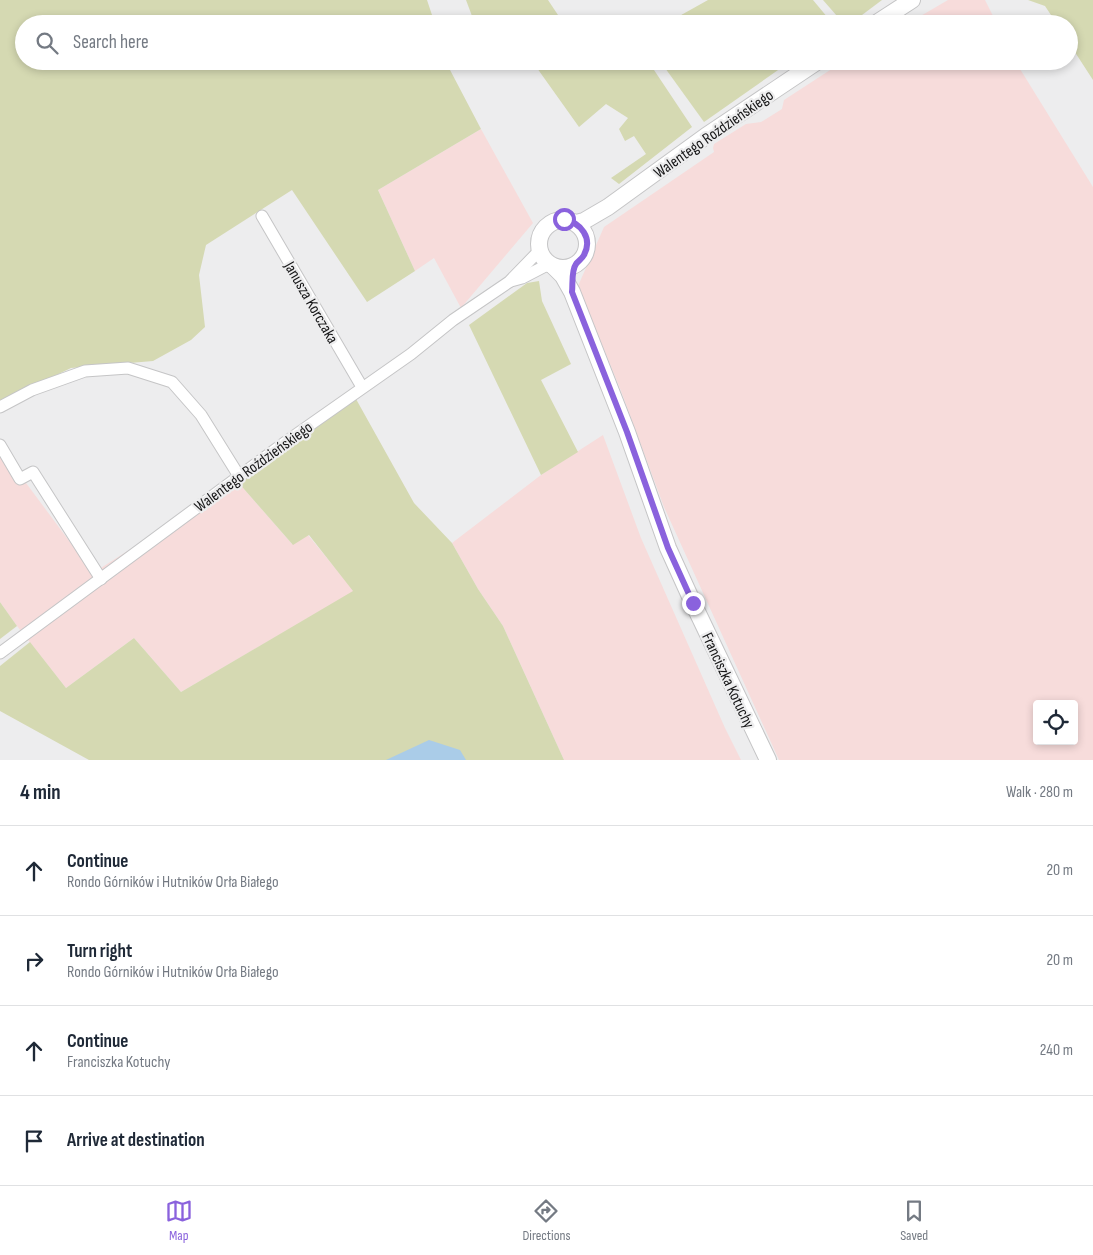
<!DOCTYPE html>
<html lang="en">
<head>
<meta charset="utf-8">
<style>
	body { margin:0; font-family:"Sofia Sans Condensed",sans-serif; background:#f6f6f7; color:#1f2937 }
	.controls { position:absolute; right:15px; bottom:15px; display:grid; overflow:hidden; border-radius:5px; box-shadow:0 2px 8px #0003 }
	.controls button { width:45px; height:45px; display:grid; place-items:center; padding:0; border:0; border-bottom:1px solid #e0e1e3; background:#fff; color:#1f2937; font:25px sans-serif }
	.stop { position:absolute; width:15px; height:15px; margin:-11px; border:4px solid #8a62dd; border-radius:50%; background:#fff }
	.stop.end { background:#8a62dd; border-color:#fff; box-shadow:0 1px 5px #0008 }
	.list { margin:0; padding:0; list-style:none }
	h2 { display:flex; justify-content:space-between; align-items:center; height:65px; margin:0; padding:0 20px; font-size:21px }
	h2 small { font-size:16px; font-weight:400; color:#747a83 }
	.list li { display:grid; grid-template-columns:32px 1fr auto; gap:15px; align-items:center; box-sizing:border-box; height:90px; padding:0 20px; border-top:1px solid #e0e1e3 }
	.list b { display:block; font-size:19px; white-space:nowrap }
	.list p { margin:0; font-size:16px; white-space:nowrap; color:#747a83 }
	.list em { font-size:16px; font-style:normal; color:#747a83 }
	.icon { flex:none; width:28px; height:28px; fill:none; stroke:currentColor; stroke-width:2; stroke-linecap:round; stroke-linejoin:round }
	.map { position:relative; flex:none; width:1093px; height:760px; overflow:hidden }
	.search { position:absolute; background:#fff; box-shadow:0 2px 8px #0003; left:15px; right:15px; top:15px; height:55px; display:flex; align-items:center; gap:12px; box-sizing:border-box; padding:0 18px; border-radius:28px; color:#747a83; font-size:19px }
	.sheet { height:425px; background:#fff }
	nav { display:flex; justify-content:space-around; align-items:center; box-sizing:border-box; height:70px; border-top:1px solid #e0e1e3; background:#fff; font-size:14px; color:#747a83 }
	nav a { display:grid; justify-items:center; gap:2px }
	nav .on { color:#8a62dd }
	.map>svg:first-child { display:block }
</style>
</head>
<body>
<div class="map">
<svg width="1093" height="760" viewBox="0 0 1093 760">
	<rect width="100%" height="100%" fill="#ededee"/>
	<g fill="#f7dcdb" fill-rule="evenodd">
		<path d="M 948,0 L 985,0 L 997,24 L 907,24 Z"/>
		<path d="M 844,61 L 1015,61 L 1093,187 L 1093,760 L 779,760 L 664,507 L 621,391 L 578,286 L 604,227 L 714,152 L 713,148 L 714,144 L 746,124 L 761,122 L 782,109 L 784,100 ZM 1037,704 L 1074,704 L 1074,741 L 1037,741 Z"/>
		<path d="M 481,129 L 533,223 L 461,308 L 434,258 L 415,271 L 378,190 Z"/>
		<path d="M 603,435 L 641,538 L 725,728 L 741,760 L 564,760 L 503,626 L 478,589 L 452,543 L 541,475 Z"/>
		<path d="M 0,448 L 93,573 L 237,481 L 292,544 L 308,535 L 354,591 L 181,692 L 134,638 L 66,688 L 17,626 L 0,602 Z"/>
	</g>
	<g fill="#d5d9b2">
		<path d="M 0,0 L 427,0 L 435,24 L 24,24 L 24,61 L 447,61 L 449,68 L 481,129 L 378,190 L 415,271 L 367,302 L 292,190 L 206,245 L 199,275 L 205,327 L 191,340 L 153,361 L 71,368 L 0,402 Z"/>
		<path d="M 466,0 L 548,0 L 564,24 L 475,24 Z"/>
		<path d="M 708,0 L 813,0 L 833,24 L 667,24 L 674,19 Z"/>
		<path d="M 823,0 L 882,0 L 850,24 L 844,24 Z"/>
		<path d="M 1028,0 L 1093,0 L 1093,80 L 1069,43 L 1069,24 L 1057,24 L 1045,6 Z"/>
		<path d="M 532,61 L 605,61 L 615,65 L 620,61 L 648,61 L 692,127 L 619,184 L 611,178 L 646,154 L 634,136 L 625,141 L 619,129 L 628,118 L 606,104 L 579,127 Z"/>
		<path d="M 660,61 L 791,61 L 704,122 Z"/>
		<path d="M 539,281 L 542,301 L 571,364 L 541,380 L 578,452 L 541,475 L 469,325 L 527,283 Z"/>
		<path d="M 356,399 L 414,503 L 452,543 L 478,589 L 503,626 L 564,760 L 89,760 L 0,711 L 0,666 L 30,642 L 66,688 L 134,638 L 181,692 L 353,591 L 309,535 L 293,545 L 237,481 Z"/>
		<path d="M 0,602 L 17,626 L 0,639 Z"/>
	</g>
	<path fill="#aacce8" d="M 429,740 L 460,750 L 466,760 L 386,760 Z"/>
	<g fill="none" stroke-linecap="round" stroke-linejoin="round">
		<defs>
			<g id="street">
				<path d="M 262,216 L 362,387"/>
				<path d="M 511,281 L 522,278 L 549,264"/>
				<path d="M 0,407 L 32,390 L 85,371 L 128,368 L 172,382 L 201,415 L 239,476"/>
				<path d="M 0,445 L 20,479 L 33,472 L 101,579"/>
				<path d="M 0,653 L 287,441 L 411,354 L 453,320 L 509,282 L 539,251"/>
			</g>
			<g id="secondary">
				<path d="M 875,24 L 912,0"/>
				<circle cx="563" cy="244" r="24"/>
				<path d="M 576,223 L 584,221 L 608,207 L 706,136 L 818,61"/>
				<path d="M 554,267 L 563,276 L 572,292 L 627,432 L 668,548 L 693,603 L 768,760"/>
			</g>
		</defs>
		<use href="#street" stroke="#c5c5c6" stroke-width="13"/>
		<use href="#secondary" stroke="#c5c5c6" stroke-width="18"/>
		<use href="#street" stroke="#fff" stroke-width="11"/>
		<use href="#secondary" stroke="#fff" stroke-width="16"/>
	</g>
	<g fill="none" stroke-linecap="round" stroke-linejoin="round">
		<path stroke="#8a62dd" stroke-width="6" d="M 564,219 C 581,223 593,238 584,255 C 582,259 578,261 576,264 C 571,271 573,284 572,292 L 627,432 L 668,548 L 693,603"/>
	</g>
	<g text-anchor="middle" stroke-width="4.5" stroke-linejoin="round" paint-order="stroke">
		<g font-size="16" fill="#151516" stroke="#ededee">
			<text transform="translate(713 133) rotate(-35)" y="6">Walentego Roździeńskiego</text>
			<text transform="translate(312 302) rotate(60)" y="6">Janusza Korczaka</text>
			<text transform="translate(253 466) rotate(-36)" y="6">Walentego Roździeńskiego</text>
			<text transform="translate(729 680) rotate(65)" y="6">Franciszka Kotuchy</text>
		</g>
	</g>
</svg>
<div class="controls">
<button><svg class="icon" aria-label="locate" viewBox="0 0 24 24"><circle cx="12" cy="12" r="6"/><path d="M12 2v4M12 18v4M2 12h4M18 12h4"/></svg></button>
</div>
<div class="stop" style="left:564px;top:219px"></div>
<div class="stop end" style="left:693px;top:603px"></div>
<div class="search"><svg class="icon" aria-label="search" viewBox="0 0 24 24"><circle cx="10" cy="10" r="6"/><path d="M15 15l6 6"/></svg>Search here</div>
</div>
<section class="sheet">
<h2>4 min<small>Walk · 280 m</small></h2>
<ul class="list">
<li><svg class="icon" aria-label="ahead" viewBox="0 0 24 24"><path d="M12 20V5M6 11l6-6 6 6"/></svg><div><b>Continue</b><p>Rondo Górników i Hutników Orła Białego</p></div><em>20 m</em></li>
<li><svg class="icon" aria-label="right" viewBox="0 0 24 24"><path d="M7 20v-9h11M14 6l5 5-5 5"/></svg><div><b>Turn right</b><p>Rondo Górników i Hutników Orła Białego</p></div><em>20 m</em></li>
<li><svg class="icon" aria-label="ahead" viewBox="0 0 24 24"><path d="M12 20V5M6 11l6-6 6 6"/></svg><div><b>Continue</b><p>Franciszka Kotuchy</p></div><em>240 m</em></li>
<li><svg class="icon" aria-label="arrive" viewBox="0 0 24 24"><path d="M6 21V4h12l-3 4 3 4H6"/></svg><div><b>Arrive at destination</b></div></li>
</ul>
</section>
<nav>
<a class="on"><svg class="icon" aria-label="map" viewBox="0 0 24 24"><path d="M3 6l6-2 6 2 6-2v14l-6 2-6-2-6 2zM9 4v14M15 6v14"/></svg>Map</a>
<a><svg class="icon" aria-label="directions" viewBox="0 0 24 24"><path d="M12 3l9 9-9 9-9-9zM9 14v-3h6M13 9l2 2-2 2"/></svg>Directions</a>
<a><svg class="icon" aria-label="saved" viewBox="0 0 24 24"><path d="M7 4h10v16l-5-4-5 4z"/></svg>Saved</a>
</nav>
</body>
</html>
